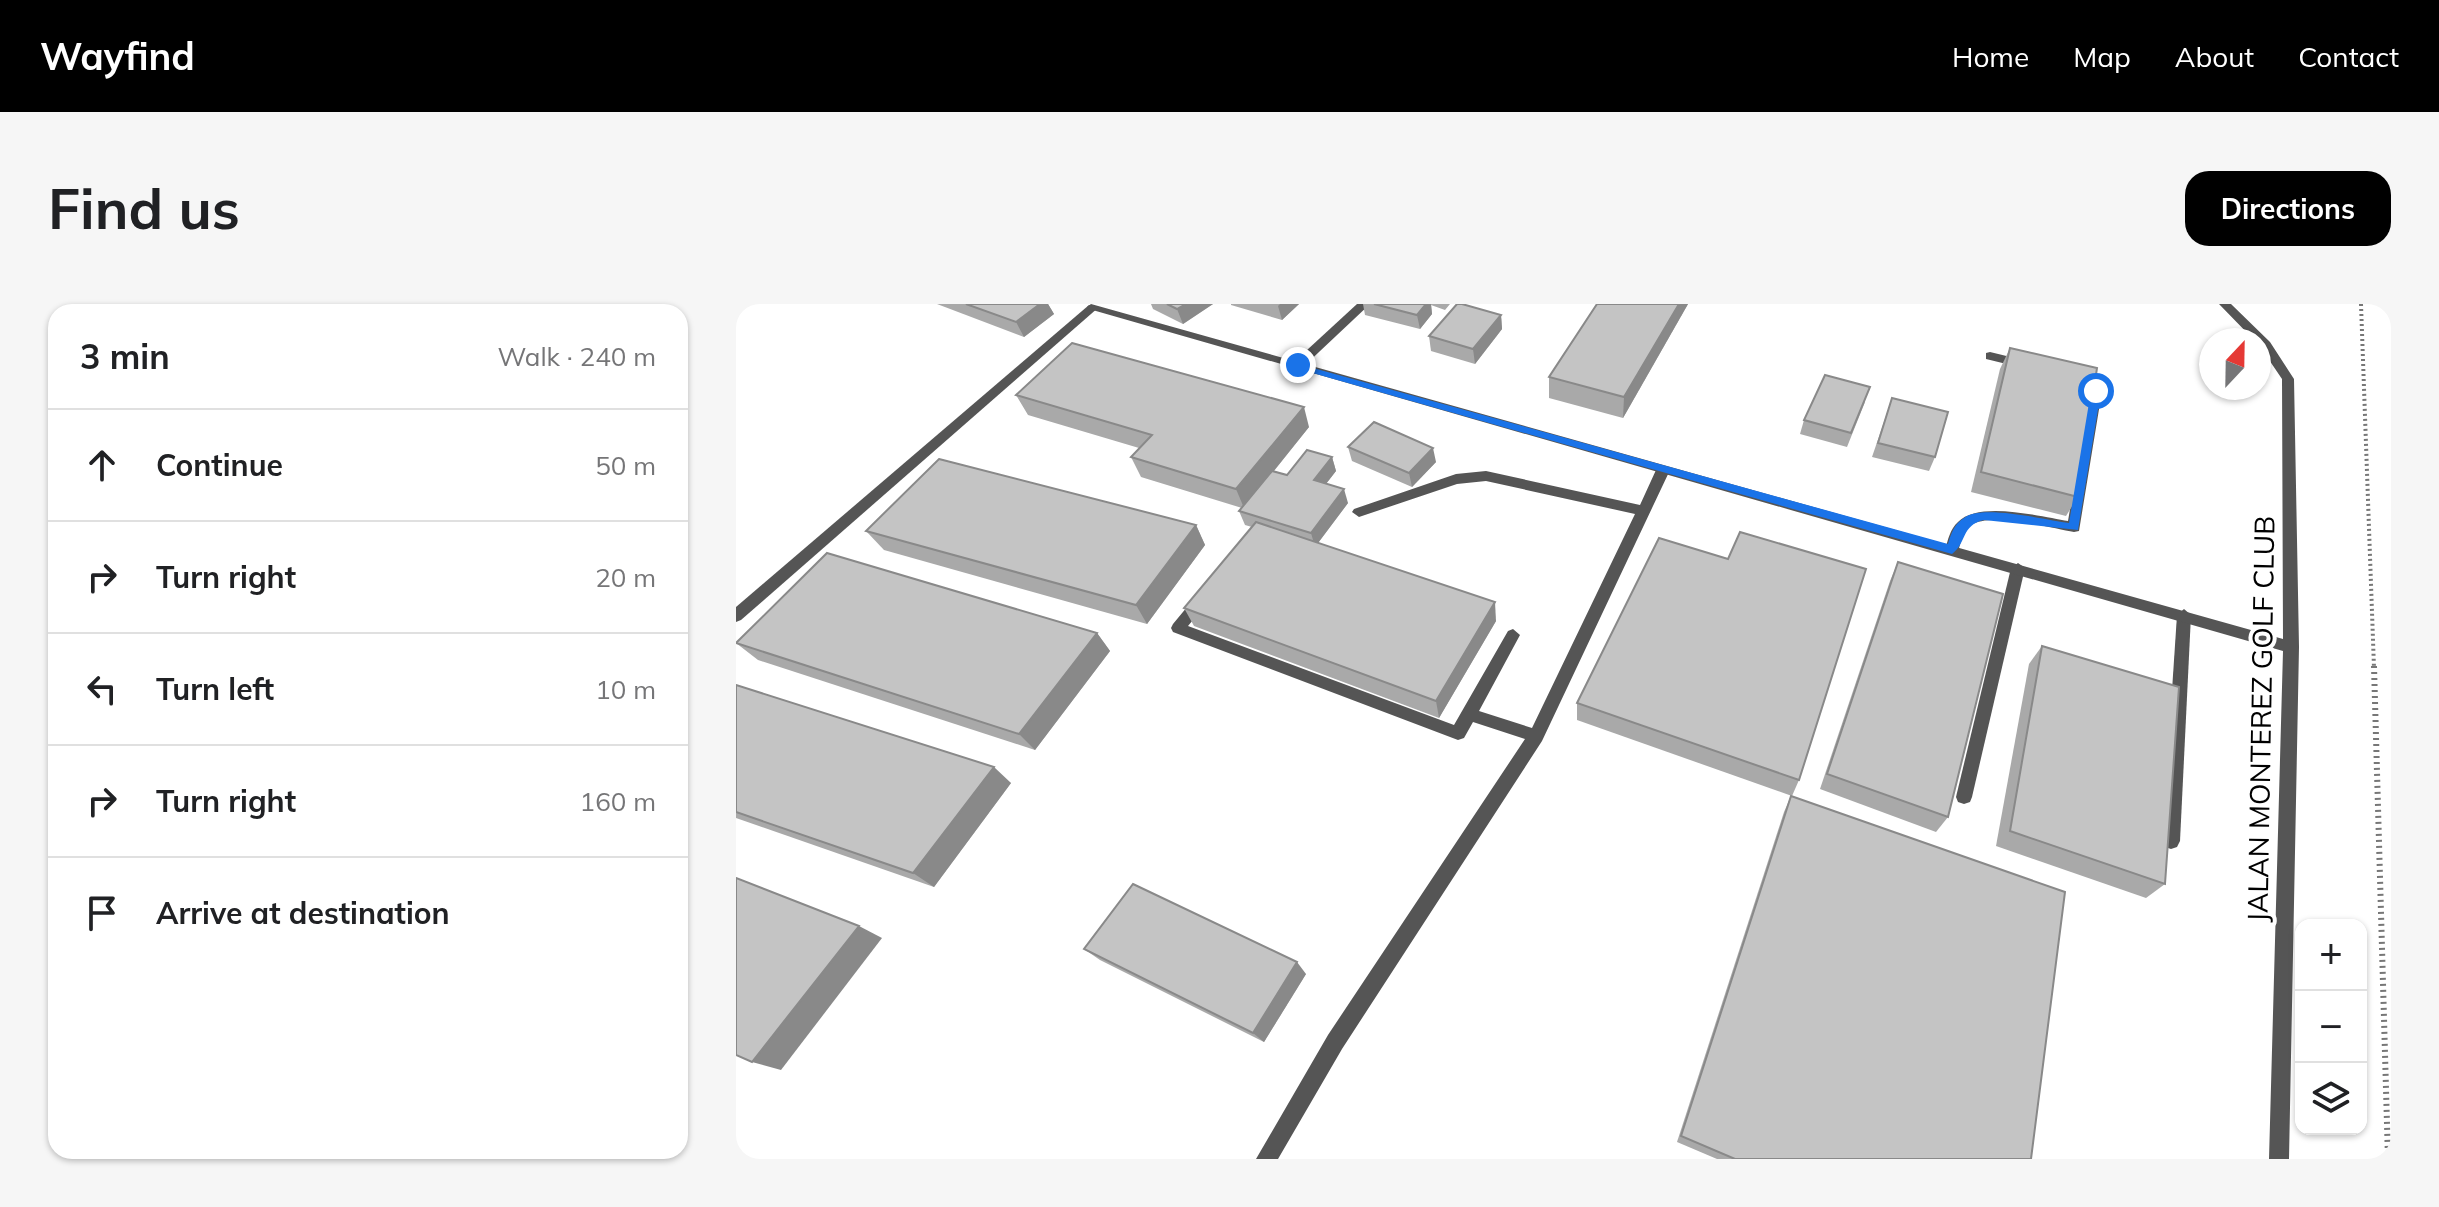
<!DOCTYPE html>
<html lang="en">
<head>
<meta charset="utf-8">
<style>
	body { margin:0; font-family:Mulish,sans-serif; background:#f6f6f6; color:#202124 }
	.controls { position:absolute; right:24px; bottom:24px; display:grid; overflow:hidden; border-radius:16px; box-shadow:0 2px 6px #0004 }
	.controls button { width:72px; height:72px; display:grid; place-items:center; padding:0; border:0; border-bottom:2px solid #e0e0e0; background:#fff; color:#202124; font:40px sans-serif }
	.compass { position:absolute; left:1463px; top:24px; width:72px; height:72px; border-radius:50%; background:#fff; box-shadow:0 2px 6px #0004; rotate:22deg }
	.stop { position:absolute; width:24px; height:24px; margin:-18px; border:6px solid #1a73e8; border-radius:50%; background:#fff }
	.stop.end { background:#1a73e8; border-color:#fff; box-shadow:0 2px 8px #0008 }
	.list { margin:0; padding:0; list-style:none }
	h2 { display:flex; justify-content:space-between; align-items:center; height:104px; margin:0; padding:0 32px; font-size:34px }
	h2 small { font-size:26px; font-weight:400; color:#757577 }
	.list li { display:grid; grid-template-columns:52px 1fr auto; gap:24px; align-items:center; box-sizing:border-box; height:112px; padding:0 32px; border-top:2px solid #e0e0e0 }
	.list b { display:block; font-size:30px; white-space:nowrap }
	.list em { font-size:26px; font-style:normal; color:#757577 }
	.icon { flex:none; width:44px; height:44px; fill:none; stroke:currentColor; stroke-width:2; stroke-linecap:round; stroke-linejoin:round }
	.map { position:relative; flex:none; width:1655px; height:855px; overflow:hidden; border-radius:24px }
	header { display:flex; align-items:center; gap:48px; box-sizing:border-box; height:112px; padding:0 40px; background:#000; color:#fff }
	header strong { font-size:38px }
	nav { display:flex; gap:44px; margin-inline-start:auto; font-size:28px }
	.intro { display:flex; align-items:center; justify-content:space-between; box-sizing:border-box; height:192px; padding:0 48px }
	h1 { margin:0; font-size:56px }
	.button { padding:20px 36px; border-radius:24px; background:#000; color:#fff; font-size:28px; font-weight:700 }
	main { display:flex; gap:48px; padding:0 48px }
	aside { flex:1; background:#fff; border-radius:24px; box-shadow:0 2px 6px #0004 }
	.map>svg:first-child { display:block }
</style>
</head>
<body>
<header>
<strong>Wayfind</strong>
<nav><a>Home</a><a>Map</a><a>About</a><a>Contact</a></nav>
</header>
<div class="intro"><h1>Find us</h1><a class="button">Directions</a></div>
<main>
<aside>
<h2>3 min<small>Walk · 240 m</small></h2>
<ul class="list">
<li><svg class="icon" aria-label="ahead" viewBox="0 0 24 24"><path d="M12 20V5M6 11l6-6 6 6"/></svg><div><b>Continue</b></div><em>50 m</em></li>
<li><svg class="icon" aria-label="right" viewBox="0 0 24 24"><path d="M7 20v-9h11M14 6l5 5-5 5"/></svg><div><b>Turn right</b></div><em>20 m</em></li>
<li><svg class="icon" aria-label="left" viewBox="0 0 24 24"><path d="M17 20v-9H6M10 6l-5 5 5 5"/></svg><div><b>Turn left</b></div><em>10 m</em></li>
<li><svg class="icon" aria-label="right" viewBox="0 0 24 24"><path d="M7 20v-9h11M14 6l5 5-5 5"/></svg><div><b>Turn right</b></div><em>160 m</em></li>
<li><svg class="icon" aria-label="arrive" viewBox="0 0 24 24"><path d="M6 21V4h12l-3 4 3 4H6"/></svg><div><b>Arrive at destination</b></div></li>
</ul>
</aside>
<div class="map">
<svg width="1655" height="855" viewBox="0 0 1655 855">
	<rect width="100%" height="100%" fill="#fff"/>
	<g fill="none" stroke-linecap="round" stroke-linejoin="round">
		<path stroke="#777" stroke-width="4" stroke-dasharray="2 3" stroke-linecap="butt" d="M 1625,0 L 1638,364"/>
		<path stroke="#777" stroke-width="6" stroke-dasharray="2 4" stroke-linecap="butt" d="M 1638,362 L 1652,855"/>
		<g fill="#555" fill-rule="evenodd">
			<path d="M 621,0 L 634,0 L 566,64 L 558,64 L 558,58 Z"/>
			<path d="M 353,1 L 363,3 L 5,316 L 0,318 L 0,303 Z"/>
			<path d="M 1254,48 L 1291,57 L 1293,60 L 1287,64 L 1250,55 L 1250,49 Z"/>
			<path d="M 1345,69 L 1357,72 L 1366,87 L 1343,227 L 1338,228 C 1315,224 1255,208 1235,221 C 1226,228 1225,240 1221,250 L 1211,250 L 1209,246 C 1212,236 1214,225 1222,218 C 1243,196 1306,213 1332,217 L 1354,87 L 1349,78 L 1339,73 Z"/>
			<path d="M 927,161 L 934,166 L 806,437 L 606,745 L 542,855 L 520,855 L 592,731 L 789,435 L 737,418 L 728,434 L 722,436 L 437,328 L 435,324 L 437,320 L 461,291 L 471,291 L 473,295 L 471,299 L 452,322 L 718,421 L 772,327 L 777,325 L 784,331 L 743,407 L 796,424 L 899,210 L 750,177 L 721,180 L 623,213 L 616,208 L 618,205 L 720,170 L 750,167 L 904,201 L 920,166 Z"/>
			<path d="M 1282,259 L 1289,264 L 1236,493 L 1234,498 L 1228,500 L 1222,498 L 1220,493 L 1275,264 Z"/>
			<path d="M 1448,305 L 1455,311 L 1444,537 L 1441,543 L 1435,545 L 1429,543 L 1426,537 L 1441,311 Z"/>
		</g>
		<path fill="#555" fill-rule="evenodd" d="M 355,0 L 1547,335 L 1546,75 L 1523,41 L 1523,36 L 1518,36 L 1483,0 L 1495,0 L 1534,38 L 1558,75 L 1563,343 L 1553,855 L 1533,855 L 1547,347 L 353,5 L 351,3 Z"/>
	</g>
	<g fill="#a9a9a9">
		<path d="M 201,0 L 312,0 L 318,10 L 288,33 Z"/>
		<path d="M 415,0 L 477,0 L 447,20 L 417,5 Z"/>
		<path d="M 495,0 L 563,0 L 546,16 L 495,1 Z"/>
		<path d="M 627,0 L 714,0 L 709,6 L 695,1 L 696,10 L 684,25 L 629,11 Z"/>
		<path d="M 861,0 L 952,0 L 887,114 L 813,94 L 813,73 Z"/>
		<path d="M 765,11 L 766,25 L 739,60 L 695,47 L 693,32 Z"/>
		<path d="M 1274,44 L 1342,193 L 1330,212 L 1235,188 L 1264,65 Z"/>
		<path d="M 280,91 L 573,123 L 538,167 L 551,171 L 596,153 L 600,167 L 590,180 L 612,199 L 582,239 L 760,317 L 703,414 L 458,322 L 448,304 L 516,223 L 509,221 L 503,207 L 506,204 L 405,173 L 395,153 L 403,144 L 292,111 Z"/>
		<path d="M 1129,98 L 1111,143 L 1064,130 L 1068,116 Z"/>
		<path d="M 1151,109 L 1199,153 L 1193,167 L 1136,153 Z"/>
		<path d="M 612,143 L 700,158 L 676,183 L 616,157 Z"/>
		<path d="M 460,221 L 469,241 L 411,320 L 148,246 L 130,227 Z"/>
		<path d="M 1162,258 L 1212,513 L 1200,528 L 1084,485 L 1154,277 Z"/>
		<path d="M 361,329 L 374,347 L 299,446 L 22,356 L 0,339 Z"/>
		<path d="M 1306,342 L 1429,580 L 1410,594 L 1260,542 L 1293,360 Z"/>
		<path d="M 0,381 L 275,479 L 198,583 L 0,514 Z"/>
		<path d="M 841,399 L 1063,476 L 1056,492 L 841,416 Z"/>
		<path d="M 1055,492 L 1295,855 L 981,855 L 941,838 L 1048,508 Z"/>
		<path d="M 348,645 L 570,670 L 528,738 L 364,656 Z"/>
	</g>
	<g fill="#898989">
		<path d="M 304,0 L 312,0 L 318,10 L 288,33 L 280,18 Z"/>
		<path d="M 450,0 L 477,0 L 447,20 L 441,5 Z"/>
		<path d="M 544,0 L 563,0 L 546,16 L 542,2 Z"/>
		<path d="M 690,0 L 695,0 L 696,10 L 684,25 L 681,11 Z"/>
		<path d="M 943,0 L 952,0 L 887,114 L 888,93 Z"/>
		<path d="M 765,11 L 766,25 L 739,60 L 737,45 Z"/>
		<path d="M 568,103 L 573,123 L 508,204 L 500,185 Z"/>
		<path d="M 697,144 L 700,158 L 676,183 L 673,169 Z"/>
		<path d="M 596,153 L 600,167 L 582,190 L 578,176 Z"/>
		<path d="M 608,185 L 612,199 L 579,243 L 575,229 Z"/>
		<path d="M 460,221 L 469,241 L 411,320 L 400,301 Z"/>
		<path d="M 759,298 L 760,317 L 703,414 L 700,397 Z"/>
		<path d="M 361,329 L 374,347 L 299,446 L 283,430 Z"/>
		<path d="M 258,463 L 275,479 L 198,583 L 177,569 Z"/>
		<path d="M 123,622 L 146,634 L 45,766 L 16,758 Z"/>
		<path d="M 561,658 L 570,670 L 528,738 L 517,729 Z"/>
	</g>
	<g fill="#c4c4c4" stroke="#898989" stroke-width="2">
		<path d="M 230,0 L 304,0 L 280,18 Z"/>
		<path d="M 431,0 L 450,0 L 441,5 Z"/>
		<path d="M 638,0 L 690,0 L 681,11 Z"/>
		<path d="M 721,0 L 726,0 L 765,11 L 737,45 L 693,32 Z"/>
		<path d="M 861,0 L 943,0 L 888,93 L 813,73 Z"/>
		<path d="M 336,39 L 568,103 L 500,185 L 395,153 L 416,131 L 280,91 Z"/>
		<path d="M 1274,44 L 1361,64 L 1342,193 L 1245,168 Z"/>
		<path d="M 1089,71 L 1134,83 L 1115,129 L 1068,116 Z"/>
		<path d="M 1156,94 L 1212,108 L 1199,153 L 1142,139 Z"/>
		<path d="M 638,118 L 697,144 L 673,169 L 612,143 Z"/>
		<path d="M 571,146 L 596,153 L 578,176 L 608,185 L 575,229 L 503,207 L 536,167 L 551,171 Z"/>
		<path d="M 203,155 L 460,221 L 400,301 L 130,227 Z"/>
		<path d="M 520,218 L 759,298 L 700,397 L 448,304 Z"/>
		<path d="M 1004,228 L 1130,265 L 1063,476 L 841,399 L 923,234 L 992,255 Z"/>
		<path d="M 91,249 L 361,329 L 283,430 L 0,339 Z"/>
		<path d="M 1162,258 L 1267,290 L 1212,513 L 1091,470 Z"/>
		<path d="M 1306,342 L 1443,383 L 1429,580 L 1274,527 Z"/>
		<path d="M 0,381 L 258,463 L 177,569 L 0,508 Z"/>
		<path d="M 1055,492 L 1329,588 L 1295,855 L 999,855 L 945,832 Z"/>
		<path d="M 0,574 L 123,622 L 16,758 L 0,751 Z"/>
		<path d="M 397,580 L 561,658 L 517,729 L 348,645 Z"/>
	</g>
	<path fill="#1a73e8" d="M 559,59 L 1212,240 C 1215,230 1218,220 1228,214 C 1246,200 1309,216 1333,219 L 1355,87 L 1360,83 L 1365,87 L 1342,226 L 1248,216 C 1225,221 1231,239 1216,250 L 559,64 Z"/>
	<g text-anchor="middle" stroke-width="8" stroke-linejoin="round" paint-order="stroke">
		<g font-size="28" fill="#000" stroke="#fff">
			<text transform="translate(1525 415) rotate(-89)" y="10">JALAN MONTEREZ GOLF CLUB</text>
		</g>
	</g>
</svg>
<div class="controls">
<button>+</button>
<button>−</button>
<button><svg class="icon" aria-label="layers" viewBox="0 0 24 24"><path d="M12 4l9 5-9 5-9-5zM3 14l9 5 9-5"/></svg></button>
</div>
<svg class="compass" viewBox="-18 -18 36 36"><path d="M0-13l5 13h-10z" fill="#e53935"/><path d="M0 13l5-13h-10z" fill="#757577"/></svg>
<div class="stop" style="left:1360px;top:87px"></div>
<div class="stop end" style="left:562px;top:61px"></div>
</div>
</main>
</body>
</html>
